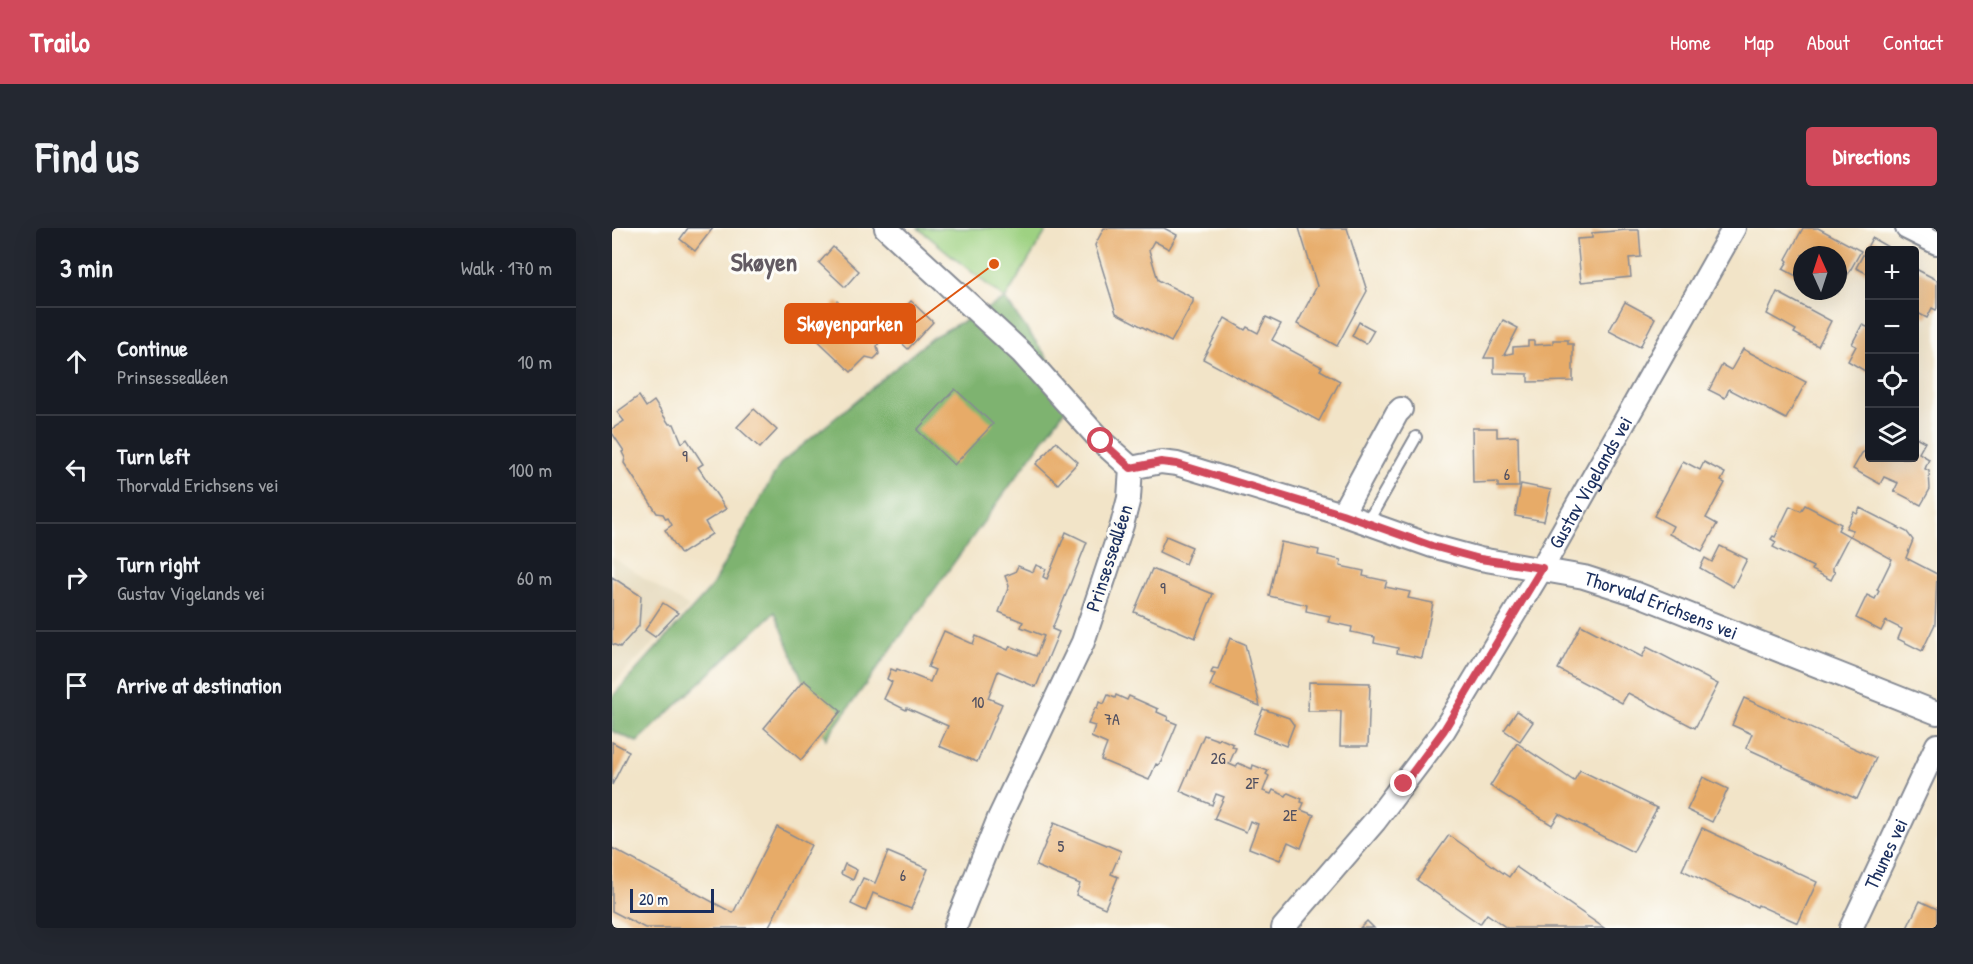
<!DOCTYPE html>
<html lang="en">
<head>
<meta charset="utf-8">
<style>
	body { margin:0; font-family:"Patrick Hand",sans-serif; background:#242831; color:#f1f3f6 }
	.controls { position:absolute; right:18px; top:18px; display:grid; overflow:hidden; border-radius:6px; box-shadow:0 6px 24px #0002 }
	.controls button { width:54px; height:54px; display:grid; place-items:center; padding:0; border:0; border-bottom:2px solid #363941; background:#171b24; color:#f1f3f6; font:30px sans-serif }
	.compass { position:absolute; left:1181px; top:18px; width:54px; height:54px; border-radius:50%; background:#171b24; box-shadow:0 6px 24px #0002; rotate:357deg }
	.scale { position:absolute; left:18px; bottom:15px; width:84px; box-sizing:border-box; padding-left:6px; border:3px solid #1b2f5e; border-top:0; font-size:16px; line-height:21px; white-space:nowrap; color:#1b2f5e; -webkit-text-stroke:4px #fdfcf7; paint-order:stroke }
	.stop { position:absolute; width:18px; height:18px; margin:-14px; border:4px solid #d1495b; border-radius:50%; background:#fff }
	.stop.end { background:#d1495b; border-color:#fff; box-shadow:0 2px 6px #0008 }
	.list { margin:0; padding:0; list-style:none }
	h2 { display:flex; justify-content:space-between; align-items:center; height:78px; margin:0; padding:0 24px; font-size:26px }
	h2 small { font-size:20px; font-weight:400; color:#9ea1a6 }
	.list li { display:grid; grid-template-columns:39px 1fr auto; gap:18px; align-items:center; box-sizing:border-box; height:108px; padding:0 24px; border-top:2px solid #363941 }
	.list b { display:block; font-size:22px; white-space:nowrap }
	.list p { margin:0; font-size:20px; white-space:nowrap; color:#9ea1a6 }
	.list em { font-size:20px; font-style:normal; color:#9ea1a6 }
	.icon { flex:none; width:33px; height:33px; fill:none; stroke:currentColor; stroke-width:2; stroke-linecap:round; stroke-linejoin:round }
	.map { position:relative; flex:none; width:1325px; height:700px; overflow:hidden; border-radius:6px }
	header { display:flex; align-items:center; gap:36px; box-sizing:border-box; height:84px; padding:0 30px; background:#d1495b; color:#fff }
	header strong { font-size:28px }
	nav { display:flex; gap:33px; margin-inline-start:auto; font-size:21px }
	.intro { display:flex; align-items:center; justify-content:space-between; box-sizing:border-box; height:144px; padding:0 36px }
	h1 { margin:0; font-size:42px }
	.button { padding:15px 27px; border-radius:6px; background:#d1495b; color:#fff; font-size:21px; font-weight:700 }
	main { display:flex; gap:36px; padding:0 36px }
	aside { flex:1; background:#171b24; border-radius:6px; box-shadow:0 6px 24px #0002 }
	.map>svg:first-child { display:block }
</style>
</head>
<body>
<header>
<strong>Trailo</strong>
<nav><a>Home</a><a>Map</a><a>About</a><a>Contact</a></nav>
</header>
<div class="intro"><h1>Find us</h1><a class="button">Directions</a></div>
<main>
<aside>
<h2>3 min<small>Walk · 170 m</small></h2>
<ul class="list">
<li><svg class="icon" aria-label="ahead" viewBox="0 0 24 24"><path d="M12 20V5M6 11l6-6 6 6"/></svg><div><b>Continue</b><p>Prinsessealléen</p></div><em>10 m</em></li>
<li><svg class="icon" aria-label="left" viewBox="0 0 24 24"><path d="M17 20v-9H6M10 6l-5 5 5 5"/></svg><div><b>Turn left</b><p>Thorvald Erichsens vei</p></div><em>100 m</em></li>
<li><svg class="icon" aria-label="right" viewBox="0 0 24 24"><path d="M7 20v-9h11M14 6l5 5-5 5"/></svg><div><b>Turn right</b><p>Gustav Vigelands vei</p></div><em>60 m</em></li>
<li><svg class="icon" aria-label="arrive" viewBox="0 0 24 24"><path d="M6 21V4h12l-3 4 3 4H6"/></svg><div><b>Arrive at destination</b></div></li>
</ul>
</aside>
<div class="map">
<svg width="1325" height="700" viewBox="0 0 1325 700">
	<rect width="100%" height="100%" fill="#fdfcf7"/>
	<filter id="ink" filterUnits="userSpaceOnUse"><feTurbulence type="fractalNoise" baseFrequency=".0167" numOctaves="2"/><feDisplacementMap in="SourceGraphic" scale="12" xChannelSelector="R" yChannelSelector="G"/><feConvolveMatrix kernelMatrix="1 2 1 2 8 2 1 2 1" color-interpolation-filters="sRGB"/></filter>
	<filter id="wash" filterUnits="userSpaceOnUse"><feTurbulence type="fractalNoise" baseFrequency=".008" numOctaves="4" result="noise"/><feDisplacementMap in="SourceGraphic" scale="24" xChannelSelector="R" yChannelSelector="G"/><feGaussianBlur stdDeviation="1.35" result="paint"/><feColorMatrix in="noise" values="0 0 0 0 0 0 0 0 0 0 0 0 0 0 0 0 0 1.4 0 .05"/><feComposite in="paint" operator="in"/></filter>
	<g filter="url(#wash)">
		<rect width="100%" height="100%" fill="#f2e4c8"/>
		<path fill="#e3d7b8" d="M 0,329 L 77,379 L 0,457 Z"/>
		<path fill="#9ed182" stroke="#5c8070" stroke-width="1.5" d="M 306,0 L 436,0 L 393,71 Z"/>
		<path fill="#7eb370" stroke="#4c7167" stroke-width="1.5" d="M 393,71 L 463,168 L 214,511 L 163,384 L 25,514 L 0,503 L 0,469 L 98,361 L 168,236 L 321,109 Z"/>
		<g id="blocks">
			<g fill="#e7ab68">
				<path d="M 76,0 L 101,0 L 83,23 L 68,11 Z"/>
				<path d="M 492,0 L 552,0 L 565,7 L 557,21 L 542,13 L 537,22 L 546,52 L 581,70 L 581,74 L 559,114 L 504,85 L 483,17 Z"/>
				<path d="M 687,0 L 735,0 L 755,63 L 725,118 L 685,96 L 705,58 Z"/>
				<path d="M 1191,0 L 1206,0 L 1249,23 L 1226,64 L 1226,27 L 1190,27 L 1190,46 L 1188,45 L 1186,49 L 1171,41 L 1176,33 L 1174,31 Z"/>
				<path d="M 1014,2 L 1027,2 L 1029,29 L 1017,30 L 1019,49 L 969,54 L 965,11 L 980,10 L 980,5 Z"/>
				<path d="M 1260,10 L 1276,19 L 1274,22 L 1258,22 L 1258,47 L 1244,40 Z"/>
				<path d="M 221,19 L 247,43 L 233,59 L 207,35 Z"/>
				<path d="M 1302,40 L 1325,52 L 1325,80 L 1324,82 L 1320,80 L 1315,90 L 1302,83 Z"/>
				<path d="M 1165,64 L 1219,93 L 1206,118 L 1182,105 L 1184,102 L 1155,86 Z"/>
				<path d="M 225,73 L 239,86 L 243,84 L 248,89 L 246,94 L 254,101 L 260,95 L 272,106 L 265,118 L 267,126 L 262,131 L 254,129 L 239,144 L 196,103 Z"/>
				<path d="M 299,73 L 321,94 L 296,121 L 274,100 Z"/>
				<path d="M 1013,74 L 1043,90 L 1028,119 L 997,103 Z"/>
				<path d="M 654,89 L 669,96 L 660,112 L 710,139 L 708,142 L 728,153 L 707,193 L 591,131 L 613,90 L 633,102 L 635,99 L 646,105 Z"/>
				<path d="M 891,92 L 906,100 L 892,127 L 901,125 L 901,119 L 916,118 L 916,113 L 922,113 L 922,117 L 941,116 L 941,112 L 956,112 L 956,116 L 961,116 L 961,153 L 916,154 L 916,146 L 882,145 L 882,130 L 872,130 Z"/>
				<path d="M 747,94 L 762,102 L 754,116 L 740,108 Z"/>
				<path d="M 1250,97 L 1258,100 L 1258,146 L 1236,133 L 1244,118 L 1240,116 Z"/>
				<path d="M 1131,121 L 1194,154 L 1174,191 L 1117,161 L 1113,170 L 1097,162 L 1110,137 L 1119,142 Z"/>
				<path d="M 343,161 L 381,196 L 342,237 L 305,202 Z"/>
				<path d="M 27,168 L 34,179 L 42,173 L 57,196 L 62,196 L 70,215 L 75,211 L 91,236 L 86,239 L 114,281 L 93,294 L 100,306 L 69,326 L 53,302 L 60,297 L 56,290 L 54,291 L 51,286 L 45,285 L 12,235 L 13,230 L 10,224 L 12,223 L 0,205 L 0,201 L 12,193 L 5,184 Z"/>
				<path d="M 142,181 L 165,202 L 148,220 L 125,199 Z"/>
				<path d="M 860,200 L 885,200 L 885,209 L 906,208 L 907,259 L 886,259 L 886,254 L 861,255 Z"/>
				<path d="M 1302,208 L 1313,214 L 1307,225 L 1317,231 L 1313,241 L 1317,243 L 1318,261 L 1309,277 L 1282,263 L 1286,255 L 1272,249 L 1268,256 L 1241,241 L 1250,225 L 1258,220 L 1258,230 L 1302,230 Z"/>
				<path d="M 444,214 L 466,234 L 446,256 L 424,236 Z"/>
				<path d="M 1071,233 L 1088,242 L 1092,234 L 1113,245 L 1109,253 L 1113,255 L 1094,290 L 1105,296 L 1090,323 L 1057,306 L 1061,298 L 1042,288 Z"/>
				<path d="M 909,256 L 939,262 L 932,293 L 903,288 Z"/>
				<path d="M 1193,277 L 1229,296 L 1226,302 L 1237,308 L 1221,339 L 1221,343 L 1223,344 L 1219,352 L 1200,342 L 1201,339 L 1161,319 L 1164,314 L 1159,311 L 1161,308 L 1163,309 L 1178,278 L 1189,283 Z"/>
				<path d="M 1248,280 L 1295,304 L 1301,312 L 1294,330 L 1325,346 L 1323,396 L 1310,423 L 1286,411 L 1290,401 L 1274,393 L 1269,403 L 1244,390 L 1255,367 L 1263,371 L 1267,363 L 1265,362 L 1280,331 L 1238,308 L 1241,302 L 1234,300 L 1242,284 L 1245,286 Z"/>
				<path d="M 454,304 L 475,314 L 440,401 L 447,404 L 424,459 L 386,443 L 376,470 L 390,476 L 365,534 L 327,518 L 336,498 L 295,480 L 294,482 L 272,471 L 280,454 L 275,451 L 279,441 L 284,443 L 285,441 L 318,454 L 323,442 L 316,439 L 332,403 L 361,416 L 364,408 L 396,422 L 398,418 L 424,428 L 432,408 L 409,399 L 411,394 L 387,384 L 397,358 L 393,348 L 403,344 L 406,338 L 421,344 L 424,337 L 434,341 L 431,349 L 435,351 Z"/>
				<path d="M 554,308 L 580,319 L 573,336 L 547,324 Z"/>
				<path d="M 669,314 L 707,322 L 706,327 L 729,332 L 728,338 L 752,343 L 751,348 L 775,353 L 773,359 L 798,364 L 796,370 L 821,375 L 810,430 L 785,425 L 786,420 L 762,415 L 763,409 L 739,404 L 740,399 L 716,394 L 718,388 L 694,383 L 695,377 L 657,368 Z"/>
				<path d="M 1108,318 L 1135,331 L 1121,359 L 1088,340 L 1093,330 L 1100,334 Z"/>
				<path d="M 540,341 L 601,366 L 583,410 L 522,384 Z"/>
				<path d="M 0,349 L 29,368 L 27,398 L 8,419 L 0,416 Z"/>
				<path d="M 51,375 L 66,385 L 43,409 L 33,402 Z"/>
				<path d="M 969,397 L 1030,429 L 1035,419 L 1106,456 L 1083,500 L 1016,465 L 1010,475 L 946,441 Z"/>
				<path d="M 618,410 L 633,416 L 648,478 L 598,458 L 603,446 L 599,445 L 601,440 L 606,441 Z"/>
				<path d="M 192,452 L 229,483 L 189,532 L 152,500 Z"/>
				<path d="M 697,454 L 758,455 L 756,518 L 728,518 L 729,483 L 696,483 Z"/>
				<path d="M 496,467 L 503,470 L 504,467 L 515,472 L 517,468 L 546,481 L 545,484 L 556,489 L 555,492 L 565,496 L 549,534 L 546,537 L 544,536 L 537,552 L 489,532 L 495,516 L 479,509 L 483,498 L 476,496 L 483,480 L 485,481 L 487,474 L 492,476 Z"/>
				<path d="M 1132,470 L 1264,530 L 1245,571 L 1170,538 L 1171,537 L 1134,520 L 1140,506 L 1120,497 Z"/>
				<path d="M 651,481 L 677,490 L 682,497 L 674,518 L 641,505 Z"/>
				<path d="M 905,483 L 921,494 L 908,513 L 892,502 Z"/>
				<path d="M 592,507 L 606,512 L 607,510 L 621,516 L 620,519 L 624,520 L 617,536 L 624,539 L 626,535 L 640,541 L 641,537 L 656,543 L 654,546 L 657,548 L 651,563 L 659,566 L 661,562 L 674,568 L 676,565 L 690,571 L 689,574 L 692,575 L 689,582 L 702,587 L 689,620 L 676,614 L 668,632 L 637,620 L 646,596 L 638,593 L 634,604 L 602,591 L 612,569 L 604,566 L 600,577 L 568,563 Z"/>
				<path d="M 0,514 L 17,523 L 0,557 Z"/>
				<path d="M 905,515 L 962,553 L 968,542 L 1045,580 L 1021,624 L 947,586 L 940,597 L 878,558 Z"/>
				<path d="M 1091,549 L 1116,561 L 1100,594 L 1075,582 Z"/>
				<path d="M 442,595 L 509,623 L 499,646 L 506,649 L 493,680 L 464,667 L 468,656 L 424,638 Z"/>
				<path d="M 165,599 L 199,617 L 156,700 L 33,700 L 0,683 L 0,620 L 121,685 Z"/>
				<path d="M 1090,600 L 1205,654 L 1186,695 L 1146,677 L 1145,679 L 1070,642 Z"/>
				<path d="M 837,607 L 897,649 L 904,639 L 992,700 L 895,700 L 875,686 L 868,696 L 805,652 Z"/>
				<path d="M 276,624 L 316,641 L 299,681 L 261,665 L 254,683 L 239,676 L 251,650 L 263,655 Z"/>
				<path d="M 233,636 L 245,642 L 241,652 L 229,646 Z"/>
				<path d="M 1308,673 L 1325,681 L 1325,700 L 1295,700 Z"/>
				<path d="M 755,693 L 762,700 L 748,700 Z"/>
			</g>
		</g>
	</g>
	<g filter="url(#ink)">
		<use href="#blocks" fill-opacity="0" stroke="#868a93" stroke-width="1.5"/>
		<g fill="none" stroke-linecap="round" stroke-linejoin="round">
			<defs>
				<path id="lane" d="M 755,295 L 804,209"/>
				<g id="street">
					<path d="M 274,0 L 410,125 L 489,213 L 519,240 L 517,270 L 510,297 L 471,414 L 387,590 L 343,700"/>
					<path d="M 1295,0 L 1325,15"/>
					<path id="s1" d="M 519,240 L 549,234 L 565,236 L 730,286 L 820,318 L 868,331 L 972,349 L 1025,366 L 1325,485"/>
					<path d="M 730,286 L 785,185 L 789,181"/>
					<path id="s2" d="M 671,700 L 763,593 L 832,502 L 930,340 L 1122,0"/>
					<path id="s3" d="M 1239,700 L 1325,517"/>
				</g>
			</defs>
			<use href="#lane" stroke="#868a93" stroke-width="14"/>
			<use href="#street" stroke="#868a93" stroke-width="26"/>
			<use href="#lane" stroke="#fff" stroke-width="10"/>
			<use href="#street" stroke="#fff" stroke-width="22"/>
		</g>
	</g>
	<g fill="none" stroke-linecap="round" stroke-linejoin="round" filter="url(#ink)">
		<path stroke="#d1495b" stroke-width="8" d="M 489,213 L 519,240 L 549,234 L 565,236 L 730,286 L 820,318 L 868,331 L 930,340 L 832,502 L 792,556"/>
	</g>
	<g text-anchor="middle" stroke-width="6" stroke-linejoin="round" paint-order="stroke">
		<g font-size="16" fill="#4e4e60">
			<text x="73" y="234">9</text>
			<text x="895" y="252">6</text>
			<text x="551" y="366">9</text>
			<text x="366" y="480">10</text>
			<text x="500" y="497">7A</text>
			<text x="606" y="536">2G</text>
			<text x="640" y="561">2F</text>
			<text x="678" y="593">2E</text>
			<text x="449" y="624">5</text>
			<text x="291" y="653">6</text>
		</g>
		<g font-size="20" fill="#1b2f5e" stroke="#fdfcf7">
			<text dy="7" stroke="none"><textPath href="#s2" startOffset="543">Gustav Vigelands vei</textPath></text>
			<text transform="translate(497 330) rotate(-72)" y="7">Prinsessealléen</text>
			<text dy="7" stroke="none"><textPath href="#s1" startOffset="552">Thorvald Erichsens vei</textPath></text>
			<text dy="7" stroke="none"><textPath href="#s3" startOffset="82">Thunes vei</textPath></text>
		</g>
		<g font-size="26" font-weight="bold" fill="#625a62" stroke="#fdfcf7">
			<text x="152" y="43">Skøyen</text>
		</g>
	</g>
	<path fill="none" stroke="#de5710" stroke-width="2" d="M382 36L303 95"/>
	<circle fill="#de5710" stroke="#fdfcf7" stroke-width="2" cx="382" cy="36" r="6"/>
	<rect fill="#de5710" stroke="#de5710" stroke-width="2" x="173" y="76" width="130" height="39" rx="6"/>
	<g font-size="21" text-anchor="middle" font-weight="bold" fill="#fff">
		<text x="238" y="103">Skøyenparken</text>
	</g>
</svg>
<div class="controls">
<button>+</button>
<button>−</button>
<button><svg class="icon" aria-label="locate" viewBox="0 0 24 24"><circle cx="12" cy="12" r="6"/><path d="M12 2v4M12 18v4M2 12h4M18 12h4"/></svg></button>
<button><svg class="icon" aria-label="layers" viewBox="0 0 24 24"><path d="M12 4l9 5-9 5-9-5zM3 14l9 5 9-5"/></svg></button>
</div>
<svg class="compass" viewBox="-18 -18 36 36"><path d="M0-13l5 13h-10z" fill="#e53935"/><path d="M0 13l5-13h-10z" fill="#9ea1a6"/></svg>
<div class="scale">20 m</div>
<div class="stop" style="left:489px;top:213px"></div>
<div class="stop end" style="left:792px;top:556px"></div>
</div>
</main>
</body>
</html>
